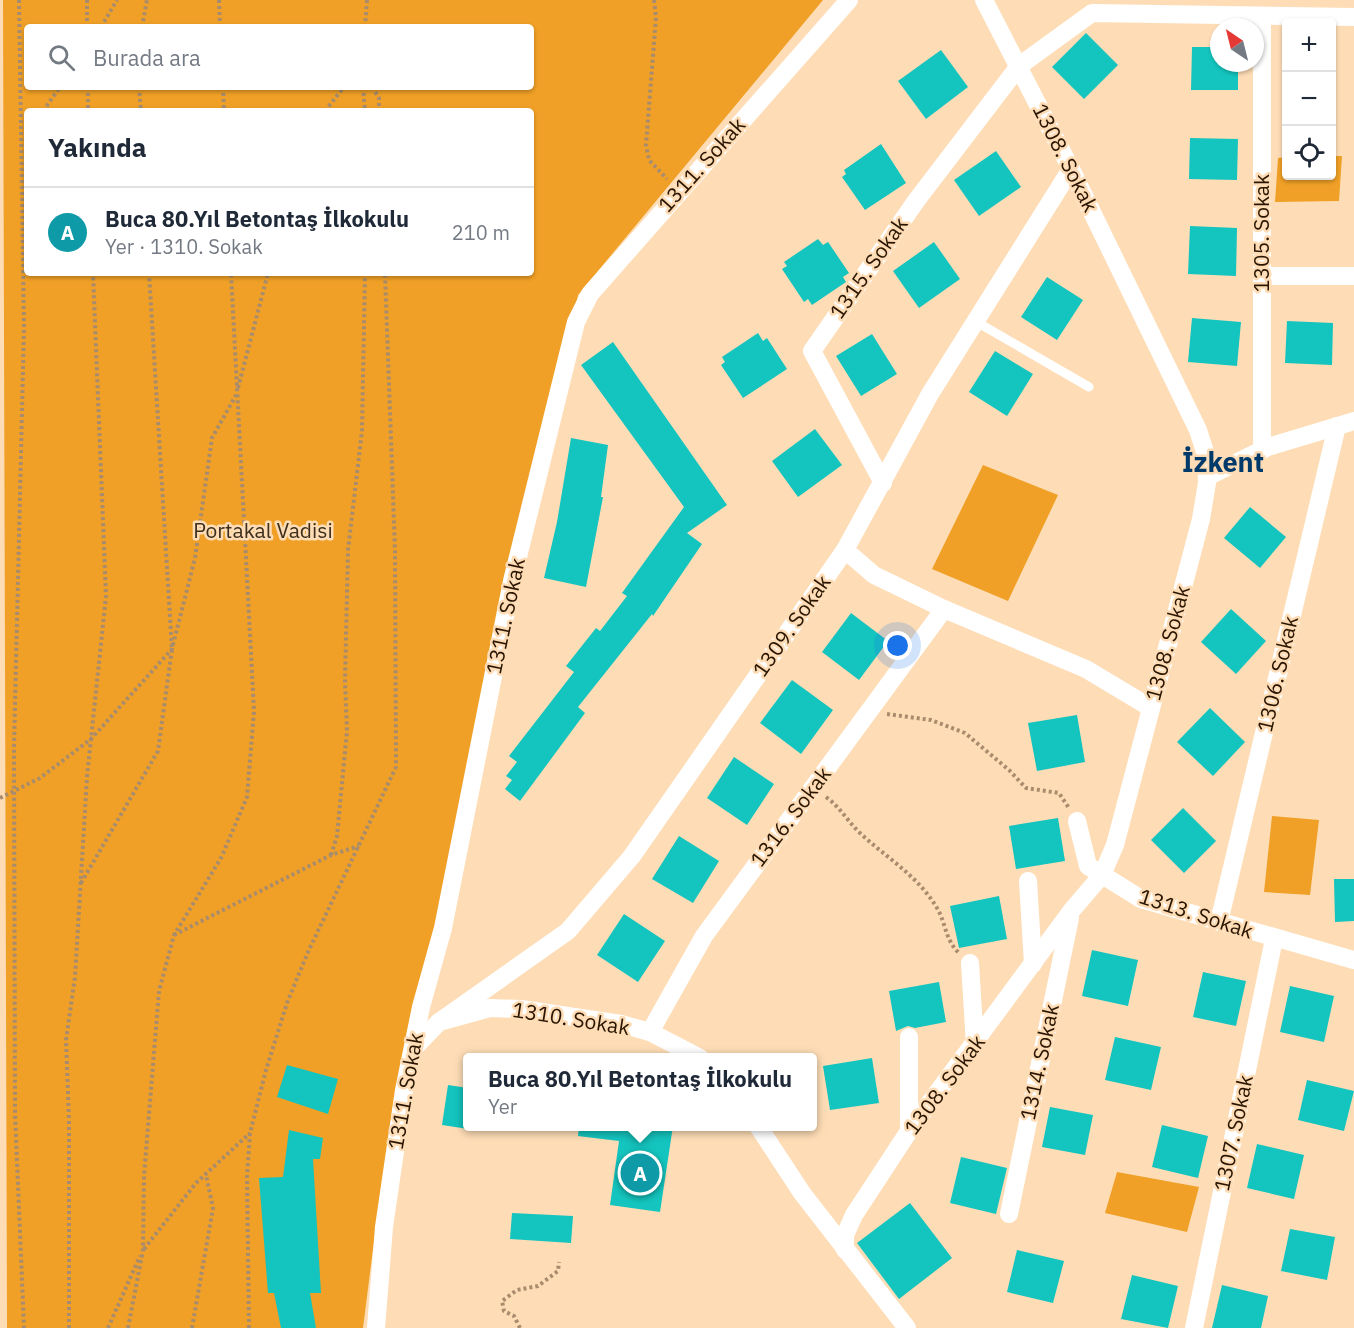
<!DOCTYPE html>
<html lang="tr">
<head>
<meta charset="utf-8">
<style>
	body { margin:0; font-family:"IBM Plex Sans",sans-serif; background:#f6f6f7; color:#1f2937 }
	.controls { position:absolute; right:18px; top:18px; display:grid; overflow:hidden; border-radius:6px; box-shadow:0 2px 4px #0004 }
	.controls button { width:54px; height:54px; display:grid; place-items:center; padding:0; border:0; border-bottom:2px solid #e0e1e3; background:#fff; color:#1f2937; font:30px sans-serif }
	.compass { position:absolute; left:1210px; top:18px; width:54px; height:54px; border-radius:50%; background:#fff; box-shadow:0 2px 4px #0004; rotate:325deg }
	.you { position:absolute; left:898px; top:646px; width:21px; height:21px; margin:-15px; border:4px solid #fff; border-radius:50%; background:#1a73e8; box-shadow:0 0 0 9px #1a73e833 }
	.badge { display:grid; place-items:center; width:39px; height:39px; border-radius:50%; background:#b45309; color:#fff; font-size:20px; font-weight:700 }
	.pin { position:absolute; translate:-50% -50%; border:3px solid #fff; box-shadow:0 2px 6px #0006 }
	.popup { position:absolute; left:463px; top:1053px; width:354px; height:78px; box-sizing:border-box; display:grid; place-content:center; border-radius:6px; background:#fff; filter:drop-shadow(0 2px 4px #0005); font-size:20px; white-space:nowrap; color:#747a83 }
	.popup b { font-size:22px; color:#1f2937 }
	.popup::after { content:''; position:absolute; left:50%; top:100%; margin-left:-12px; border:12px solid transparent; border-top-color:#fff }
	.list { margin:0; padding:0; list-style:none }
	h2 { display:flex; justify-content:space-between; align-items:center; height:78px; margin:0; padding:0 24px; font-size:26px }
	h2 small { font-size:20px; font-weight:400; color:#747a83 }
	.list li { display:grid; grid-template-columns:39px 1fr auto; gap:18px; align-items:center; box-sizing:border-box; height:90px; padding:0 24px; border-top:2px solid #e0e1e3 }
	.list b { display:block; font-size:22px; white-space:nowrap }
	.list p { margin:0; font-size:20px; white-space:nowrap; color:#747a83 }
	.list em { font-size:20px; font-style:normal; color:#747a83 }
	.icon { flex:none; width:33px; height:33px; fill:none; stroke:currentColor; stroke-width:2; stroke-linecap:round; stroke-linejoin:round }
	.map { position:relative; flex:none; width:1354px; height:1328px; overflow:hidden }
	.search { position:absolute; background:#fff; box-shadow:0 2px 4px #0004; left:24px; top:24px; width:510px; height:66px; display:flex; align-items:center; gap:15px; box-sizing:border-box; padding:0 21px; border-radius:6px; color:#747a83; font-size:22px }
	.panel { position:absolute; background:#fff; box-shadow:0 2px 4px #0004; left:24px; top:108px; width:510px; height:168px; border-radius:6px }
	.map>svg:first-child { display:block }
</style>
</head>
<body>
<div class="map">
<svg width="1354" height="1328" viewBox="0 0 1354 1328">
	<rect width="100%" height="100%" fill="#feddb6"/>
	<g fill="#f0a026" fill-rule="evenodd">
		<path d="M 3,0 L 823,0 L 578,295 L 373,1249 L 363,1328 L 7,1328 ZM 27,27 L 531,27 L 531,87 L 27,87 ZM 27,111 L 531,111 L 531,273 L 27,273 Z"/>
		<path d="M 1332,156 L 1342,156 L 1339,201 L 1275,202 L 1278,158 L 1286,157 L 1286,176 L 1332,176 Z"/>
		<path d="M 983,465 L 1058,495 L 1008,601 L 932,569 Z"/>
		<path d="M 1272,816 L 1319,820 L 1310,895 L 1264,892 Z"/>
		<path d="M 1117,1172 L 1199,1187 L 1187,1232 L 1105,1213 Z"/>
	</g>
	<g fill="#14c4be">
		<path d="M 1086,33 L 1118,65 L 1084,99 L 1052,67 Z"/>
		<path d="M 1192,47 L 1219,47 L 1219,63 L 1238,63 L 1238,90 L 1191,90 Z"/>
		<path d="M 941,50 L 968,87 L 926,119 L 898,81 Z"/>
		<path d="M 1190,138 L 1238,139 L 1237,180 L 1189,179 Z"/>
		<path d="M 881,144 L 906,183 L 865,210 L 842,177 L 846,174 L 844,170 Z"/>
		<path d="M 996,151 L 1021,187 L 979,216 L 954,180 Z"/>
		<path d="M 1190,226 L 1237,228 L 1236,276 L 1188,274 Z"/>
		<path d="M 818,239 L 823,245 L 828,242 L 849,273 L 843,277 L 846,282 L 812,305 L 808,299 L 804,302 L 782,269 L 787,266 L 784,262 Z"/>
		<path d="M 934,242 L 960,279 L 919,308 L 893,271 Z"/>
		<path d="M 1047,277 L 1083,300 L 1057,340 L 1021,317 Z"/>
		<path d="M 1192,318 L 1241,322 L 1237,366 L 1188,362 Z"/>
		<path d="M 1287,321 L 1333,323 L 1332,365 L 1285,363 Z"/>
		<path d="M 758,333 L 763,341 L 767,338 L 787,369 L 743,398 L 721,365 L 725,362 L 722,357 Z"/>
		<path d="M 872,334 L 897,374 L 861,396 L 836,356 Z"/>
		<path d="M 613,342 L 727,505 L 687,533 L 702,544 L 653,616 L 652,614 L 578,707 L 585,713 L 520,801 L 505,789 L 512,780 L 506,776 L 517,762 L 509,756 L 574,672 L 566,666 L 596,628 L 600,631 L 627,596 L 622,593 L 684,507 L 581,365 Z"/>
		<path d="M 995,351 L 1033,374 L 1007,416 L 969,392 Z"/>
		<path d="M 815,429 L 842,465 L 798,497 L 772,461 Z"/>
		<path d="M 571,438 L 608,445 L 601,497 L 603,497 L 586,587 L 544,578 L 557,522 Z"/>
		<path d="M 1250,507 L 1286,537 L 1260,568 L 1224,538 Z"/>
		<path d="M 1231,609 L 1266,641 L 1236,674 L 1201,642 Z"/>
		<path d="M 851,613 L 888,641 L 859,680 L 822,652 Z"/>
		<path d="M 792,680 L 833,710 L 801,754 L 760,723 Z"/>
		<path d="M 1210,708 L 1245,742 L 1213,776 L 1177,742 Z"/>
		<path d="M 1077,715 L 1085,762 L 1037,771 L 1028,723 Z"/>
		<path d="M 734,757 L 774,784 L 747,825 L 707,798 Z"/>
		<path d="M 1183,808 L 1216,841 L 1184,873 L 1151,840 Z"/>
		<path d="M 1058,818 L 1065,861 L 1016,869 L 1009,826 Z"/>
		<path d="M 679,836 L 719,861 L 693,903 L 652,879 Z"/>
		<path d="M 1334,879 L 1354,879 L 1354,921 L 1335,922 Z"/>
		<path d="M 999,896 L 1007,939 L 959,948 L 950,906 Z"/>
		<path d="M 624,914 L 665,941 L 638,982 L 597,955 Z"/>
		<path d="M 1092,950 L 1138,960 L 1128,1006 L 1082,996 Z"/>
		<path d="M 1203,972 L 1246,981 L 1236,1026 L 1193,1017 Z"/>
		<path d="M 939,982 L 946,1022 L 915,1028 L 908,1026 L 896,1031 L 889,991 Z"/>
		<path d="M 1290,986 L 1334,996 L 1324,1042 L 1280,1032 Z"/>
		<path d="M 1115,1037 L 1161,1047 L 1151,1090 L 1105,1080 Z"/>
		<path d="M 872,1058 L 879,1103 L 830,1110 L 823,1066 Z"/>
		<path d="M 287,1065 L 338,1079 L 328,1114 L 277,1097 Z"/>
		<path d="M 1307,1080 L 1354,1091 L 1344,1131 L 1298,1120 Z"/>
		<path d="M 448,1085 L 468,1088 L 468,1129 L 442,1125 Z"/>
		<path d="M 1050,1107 L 1093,1115 L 1085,1155 L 1042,1147 Z"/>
		<path d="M 1162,1125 L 1208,1136 L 1198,1178 L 1152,1167 Z"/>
		<path d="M 579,1126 L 673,1126 L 660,1212 L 610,1205 L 619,1141 L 578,1136 Z"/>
		<path d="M 289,1130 L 323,1138 L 320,1159 L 313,1159 L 321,1293 L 310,1293 L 316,1328 L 281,1328 L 274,1293 L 268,1293 L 259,1178 L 283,1177 Z"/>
		<path d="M 1257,1144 L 1304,1155 L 1294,1199 L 1247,1188 Z"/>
		<path d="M 961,1157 L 1007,1168 L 996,1214 L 950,1203 Z"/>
		<path d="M 910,1203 L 952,1258 L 899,1299 L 857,1243 Z"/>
		<path d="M 512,1213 L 573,1216 L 571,1243 L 510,1239 Z"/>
		<path d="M 1290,1229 L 1335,1237 L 1327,1280 L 1281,1271 Z"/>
		<path d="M 1017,1250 L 1064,1261 L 1053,1303 L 1007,1292 Z"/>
		<path d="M 1132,1275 L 1178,1286 L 1168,1328 L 1121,1319 Z"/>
		<path d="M 1222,1285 L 1268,1296 L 1261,1328 L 1212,1328 Z"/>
	</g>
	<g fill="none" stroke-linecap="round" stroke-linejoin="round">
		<g stroke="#a88c6d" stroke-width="4" stroke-dasharray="3 3" stroke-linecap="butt">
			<path d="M 19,0 L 24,327 L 14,747 L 15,1113 L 24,1328"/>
			<path d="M 87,0 L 87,27"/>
			<path d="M 219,0 L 220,27"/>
			<path d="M 654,0 L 656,17 L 646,145 L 649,160 L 667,179"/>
			<path d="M 101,27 L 117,0"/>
			<path d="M 142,27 L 147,0"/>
			<path d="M 365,27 L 367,0"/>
			<path d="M 88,87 L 88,111"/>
			<path d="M 139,87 L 141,111"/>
			<path d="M 223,87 L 224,111"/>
			<path d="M 363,87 L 365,111"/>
			<path d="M 372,87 L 379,98 L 379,111"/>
			<path d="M 43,111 L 60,87"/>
			<path d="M 325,111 L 344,87"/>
			<path d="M 238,388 L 268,273"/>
			<path d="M 887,714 L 931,720 L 965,733 L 1009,770 L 1026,788 L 1059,793 L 1069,808"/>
			<path d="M 826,797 C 841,808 848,822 861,834 C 887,858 918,876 937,908 C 946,923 945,940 959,953"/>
			<path d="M 0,798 L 40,778 L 91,739 L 172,649 L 195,558 L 212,438 L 236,395"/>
			<path d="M 331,855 L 337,836 L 347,731 L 345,681 L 348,550 L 362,431 L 365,273"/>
			<path d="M 81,883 L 158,751 L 172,649 L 149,273"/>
			<path d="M 174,935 L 331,855 L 359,846"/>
			<path d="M 144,1249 L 196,1183 L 250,1133"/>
			<path d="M 69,1328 L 69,1120 L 66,1040 L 75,977 L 87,777 L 106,596 L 93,273"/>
			<path d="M 108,1328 L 140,1256"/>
			<path d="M 128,1328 L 143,1250 L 144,1176 L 159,991 L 174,935 L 221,858 L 247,797 L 254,711 L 231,273"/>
			<path d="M 192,1328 L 213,1208 L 206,1175"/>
			<path d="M 249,1328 L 247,1177 L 250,1133 L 266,1070 L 287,1003 L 308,952 L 396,767 L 395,551 L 385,273"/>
			<path d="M 520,1328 L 514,1316 L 504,1311 L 502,1301 L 517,1290 L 538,1286 L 558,1271 L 559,1262"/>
		</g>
		<path stroke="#fff" stroke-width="9" d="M 975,321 L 1089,387"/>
		<g stroke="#fff" stroke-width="18">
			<path d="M 1262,276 L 1354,276"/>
			<path d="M 1262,450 L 1262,16"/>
			<path d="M 1207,477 L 1268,447 L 1354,421"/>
			<path d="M 883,483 L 812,351 L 916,201 L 1019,66 L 1092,13 L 1354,17"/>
			<path d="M 845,550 L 874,575 L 944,609"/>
			<path d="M 1077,821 L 1088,866 L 1141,899 L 1354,960"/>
			<path d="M 1028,881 L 1033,964"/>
			<path d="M 1219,922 L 1337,426"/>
			<path d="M 970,963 L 975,1045"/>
			<path d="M 439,1022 L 568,931 L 632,856 L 845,550 L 930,394 L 1071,169"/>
			<path d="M 650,1032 L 704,936 L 944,609 L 1086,669 L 1151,708"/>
			<path d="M 909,1037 L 909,1131"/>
			<path d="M 413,1049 L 439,1022 L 490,1008 L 521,1009 L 621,1024 L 650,1032 L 700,1058"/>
			<path d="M 758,1126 L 802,1193 L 907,1328"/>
			<path d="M 1009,1214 L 1070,918"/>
			<path d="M 845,1250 L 845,1235 L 854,1215 L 909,1131 L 1072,910 L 1102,875 L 1115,845 L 1201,519 L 1207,483 L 1206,455 L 1198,430 L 1071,169 L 984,0"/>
			<path d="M 376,1328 L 384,1227 L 404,1090 L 421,1007 L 443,928 L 512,581 L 576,322 L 590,294 L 849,0"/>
			<path d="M 1194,1328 L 1274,939"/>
		</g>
	</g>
	<g text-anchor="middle" stroke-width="5" stroke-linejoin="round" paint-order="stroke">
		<g font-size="21" fill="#291500" stroke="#feddb6">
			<text transform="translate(1065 158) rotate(63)" y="7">1308. Sokak</text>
			<text transform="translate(702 165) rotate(-48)" y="7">1311. Sokak</text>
			<text transform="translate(1262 233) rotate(-90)" y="7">1305. Sokak</text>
			<text transform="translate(869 268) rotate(-55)" y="7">1315. Sokak</text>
			<text transform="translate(506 616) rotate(-78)" y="7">1311. Sokak</text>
			<text transform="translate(792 626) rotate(-55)" y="7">1309. Sokak</text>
			<text transform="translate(1168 643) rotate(-75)" y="7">1308. Sokak</text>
			<text transform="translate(1278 674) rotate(-77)" y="7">1306. Sokak</text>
			<text transform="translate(791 817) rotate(-53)" y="7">1316. Sokak</text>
			<text transform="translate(1196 914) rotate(18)" y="7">1313. Sokak</text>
			<text transform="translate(571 1019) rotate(9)" y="7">1310. Sokak</text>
			<text transform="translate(1040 1062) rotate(-78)" y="7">1314. Sokak</text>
			<text transform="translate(945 1085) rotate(-53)" y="7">1308. Sokak</text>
			<text transform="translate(406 1091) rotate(-80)" y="7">1311. Sokak</text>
			<text transform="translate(1234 1133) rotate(-78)" y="7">1307. Sokak</text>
		</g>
		<g font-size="21" fill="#3e2f1c" stroke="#feddb6">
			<text x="263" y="538">Portakal Vadisi</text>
		</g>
		<g font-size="27" font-weight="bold" fill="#003a6a" stroke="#feddb6">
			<text x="1223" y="472">İzkent</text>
		</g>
	</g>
</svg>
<div class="controls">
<button>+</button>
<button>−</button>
<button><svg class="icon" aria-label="locate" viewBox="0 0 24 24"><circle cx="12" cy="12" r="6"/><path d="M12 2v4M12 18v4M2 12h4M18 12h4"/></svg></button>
</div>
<svg class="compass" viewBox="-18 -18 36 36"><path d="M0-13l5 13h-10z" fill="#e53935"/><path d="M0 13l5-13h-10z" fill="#747a83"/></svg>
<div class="you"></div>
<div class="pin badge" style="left:640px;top:1173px;background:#0f9aa8">A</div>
<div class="popup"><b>Buca 80.Yıl Betontaş İlkokulu</b>Yer</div>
<div class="search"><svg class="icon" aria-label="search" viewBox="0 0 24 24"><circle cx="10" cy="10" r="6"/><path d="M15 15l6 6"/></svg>Burada ara</div>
<section class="panel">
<h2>Yakında<small></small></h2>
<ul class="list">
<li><span class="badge" style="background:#0f9aa8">A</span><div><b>Buca 80.Yıl Betontaş İlkokulu</b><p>Yer · 1310. Sokak</p></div><em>210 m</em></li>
</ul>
</section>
</div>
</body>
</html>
